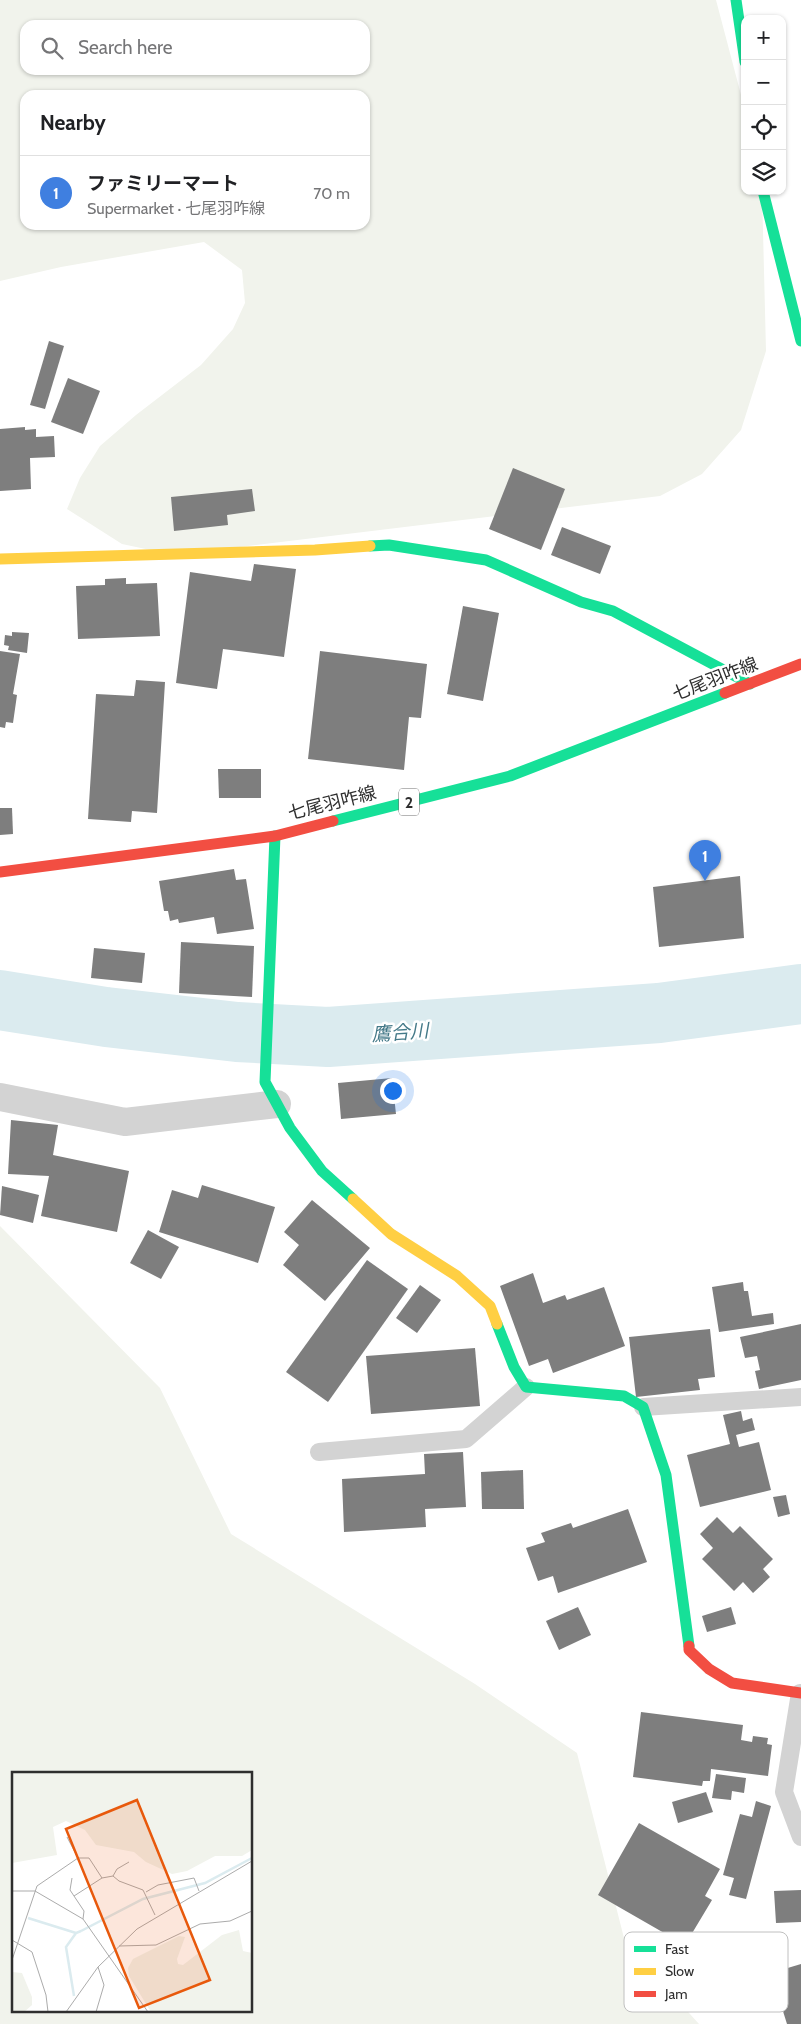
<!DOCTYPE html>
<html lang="en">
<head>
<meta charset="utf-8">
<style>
	body { margin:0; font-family:Cabin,"Noto Sans JP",sans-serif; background:#f6f6f6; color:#202124 }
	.controls { position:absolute; right:15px; top:15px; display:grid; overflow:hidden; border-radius:10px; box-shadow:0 1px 4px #0004 }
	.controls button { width:45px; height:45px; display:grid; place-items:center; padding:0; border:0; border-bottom:1px solid #e0e0e0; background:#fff; color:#202124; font:25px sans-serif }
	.you { position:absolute; left:392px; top:1090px; width:18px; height:18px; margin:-12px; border:4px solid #fff; border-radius:50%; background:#1a73e8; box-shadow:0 0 0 8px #1a73e833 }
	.badge { display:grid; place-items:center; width:32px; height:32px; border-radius:50%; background:#777; color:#fff; font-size:16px; font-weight:700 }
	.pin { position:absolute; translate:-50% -41px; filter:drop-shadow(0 1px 2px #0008) }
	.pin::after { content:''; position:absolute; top:26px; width:18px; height:15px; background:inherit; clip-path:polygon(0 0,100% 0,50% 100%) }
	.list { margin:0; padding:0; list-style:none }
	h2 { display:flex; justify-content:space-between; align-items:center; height:65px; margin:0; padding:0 20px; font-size:21px }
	h2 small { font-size:16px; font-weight:400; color:#757577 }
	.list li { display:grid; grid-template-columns:32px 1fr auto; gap:15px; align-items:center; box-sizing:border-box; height:75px; padding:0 20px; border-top:1px solid #e0e0e0 }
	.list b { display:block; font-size:19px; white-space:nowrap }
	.list p { margin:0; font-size:16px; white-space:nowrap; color:#757577 }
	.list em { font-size:16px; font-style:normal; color:#757577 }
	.icon { flex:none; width:28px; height:28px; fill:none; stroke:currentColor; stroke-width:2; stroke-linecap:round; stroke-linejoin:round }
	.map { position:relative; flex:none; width:801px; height:2024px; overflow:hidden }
	.search { position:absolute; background:#fff; box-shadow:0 1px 4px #0004; left:20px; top:20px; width:350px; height:55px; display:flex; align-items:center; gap:12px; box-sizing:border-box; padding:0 18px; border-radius:15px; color:#757577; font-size:19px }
	.panel { position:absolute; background:#fff; box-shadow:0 1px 4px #0004; left:20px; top:90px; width:350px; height:140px; border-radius:15px }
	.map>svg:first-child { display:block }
</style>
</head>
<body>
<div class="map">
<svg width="801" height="2024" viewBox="0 0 801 2024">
	<rect width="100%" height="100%" fill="#fff"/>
	<g fill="#f1f3ec" fill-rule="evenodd">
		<path d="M 0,0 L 716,0 L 745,110 L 745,191 L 762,191 L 766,351 L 741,430 L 702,474 L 660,496 L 174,555 L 122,544 L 67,509 L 80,478 L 100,446 L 136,415 L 201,365 L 233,329 L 245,303 L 242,270 L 204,242 L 61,267 L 0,281 ZM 25,25 L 365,25 L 365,70 L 25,70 ZM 25,95 L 365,95 L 365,225 L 25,225 Z"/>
		<path d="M 0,1226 L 160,1388 L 231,1534 L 475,1684 L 577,1753 L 625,1942 L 699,2024 L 0,2024 ZM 14,1773 L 251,1773 L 251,2010 L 14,2010 Z"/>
	</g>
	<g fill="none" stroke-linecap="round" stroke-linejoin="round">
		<path stroke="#dbebef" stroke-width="60" d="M 0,1000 L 106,1017 L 237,1032 L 328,1037 L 659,1013 L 801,994"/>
	</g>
	<g fill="#7e7e7e">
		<path d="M 49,341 L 64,346 L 45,409 L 30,405 Z"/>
		<path d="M 68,378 L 100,391 L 83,434 L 51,422 Z"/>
		<path d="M 25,427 L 25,430 L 36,429 L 36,437 L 54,436 L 55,457 L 30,458 L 31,489 L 0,491 L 0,429 Z"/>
		<path d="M 513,468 L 565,489 L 541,550 L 489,529 Z"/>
		<path d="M 252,489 L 255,511 L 227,515 L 228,525 L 174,531 L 171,497 Z"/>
		<path d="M 562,527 L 611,546 L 600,574 L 551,555 Z"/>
		<path d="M 254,564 L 296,569 L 284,657 L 223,649 L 217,689 L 176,683 L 190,572 L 251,581 Z"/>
		<path d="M 126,578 L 126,584 L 157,583 L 160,636 L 78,639 L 76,586 L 105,585 L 105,579 Z"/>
		<path d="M 463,606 L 499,613 L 483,701 L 447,694 Z"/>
		<path d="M 12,632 L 29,633 L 27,653 L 8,650 L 9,646 L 4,645 L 5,635 L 12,636 Z"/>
		<path d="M 0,651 L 20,654 L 13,694 L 17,695 L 13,723 L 6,722 L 5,728 L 0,727 Z"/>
		<path d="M 320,651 L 427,664 L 421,718 L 409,717 L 404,770 L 308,759 Z"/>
		<path d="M 136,680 L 165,682 L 157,813 L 132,811 L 131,822 L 88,819 L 96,694 L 134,696 Z"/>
		<path d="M 218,769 L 261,769 L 261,798 L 219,798 Z"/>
		<path d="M 0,808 L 12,808 L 13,834 L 0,835 Z"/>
		<path d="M 234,869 L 236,880 L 246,879 L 254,929 L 217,934 L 214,917 L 179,923 L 178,919 L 170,921 L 168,911 L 164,911 L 159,881 Z"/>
		<path d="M 740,876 L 744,938 L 659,947 L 653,887 Z"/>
		<path d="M 181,942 L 254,946 L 252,997 L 179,993 Z"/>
		<path d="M 94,948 L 145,953 L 142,983 L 91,978 Z"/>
		<path d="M 392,1078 L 396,1114 L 341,1119 L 338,1083 Z"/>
		<path d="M 11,1120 L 58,1125 L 53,1155 L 129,1171 L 117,1232 L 41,1216 L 49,1176 L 8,1174 Z"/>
		<path d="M 202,1185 L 275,1207 L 258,1263 L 159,1232 L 172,1190 L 198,1198 Z"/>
		<path d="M 2,1186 L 39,1195 L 33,1223 L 0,1215 Z"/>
		<path d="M 312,1200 L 370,1248 L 325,1301 L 283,1265 L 299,1245 L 284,1232 Z"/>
		<path d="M 148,1230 L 179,1247 L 161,1279 L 130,1263 Z"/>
		<path d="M 367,1260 L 408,1289 L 328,1402 L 286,1372 Z"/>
		<path d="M 533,1273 L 543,1303 L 565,1295 L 567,1300 L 604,1287 L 625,1346 L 553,1373 L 548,1359 L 529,1366 L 500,1286 Z"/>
		<path d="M 743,1282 L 744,1291 L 748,1291 L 752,1316 L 773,1313 L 774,1324 L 719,1332 L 712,1287 Z"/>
		<path d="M 420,1285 L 441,1300 L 417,1333 L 396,1318 Z"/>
		<path d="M 801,1324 L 801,1380 L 759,1389 L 755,1371 L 760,1370 L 757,1356 L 745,1358 L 740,1337 Z"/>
		<path d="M 710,1329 L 715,1377 L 698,1379 L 700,1390 L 636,1397 L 629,1337 Z"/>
		<path d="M 475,1348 L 480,1406 L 371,1414 L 366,1356 Z"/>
		<path d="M 741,1411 L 743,1421 L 752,1418 L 755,1430 L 736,1435 L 739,1447 L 759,1442 L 771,1490 L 700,1507 L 687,1455 L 730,1444 L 723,1415 Z"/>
		<path d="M 463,1452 L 466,1507 L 425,1509 L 426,1527 L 344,1532 L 342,1479 L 425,1474 L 424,1454 Z"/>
		<path d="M 523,1470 L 524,1509 L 482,1509 L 481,1472 Z"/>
		<path d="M 786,1495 L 790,1514 L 778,1517 L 773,1497 Z"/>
		<path d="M 628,1509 L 647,1562 L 558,1593 L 553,1576 L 538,1581 L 526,1548 L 545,1542 L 541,1533 L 571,1523 L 573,1528 Z"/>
		<path d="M 717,1517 L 733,1533 L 740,1526 L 773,1559 L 763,1569 L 770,1577 L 753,1593 L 743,1582 L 734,1591 L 702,1559 L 713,1548 L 700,1534 Z"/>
		<path d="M 578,1607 L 591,1635 L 559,1650 L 546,1621 Z"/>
		<path d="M 731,1607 L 736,1624 L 707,1632 L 702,1616 Z"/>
		<path d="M 641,1712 L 743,1725 L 741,1740 L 752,1742 L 753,1736 L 768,1738 L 767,1744 L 772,1745 L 768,1776 L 711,1769 L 710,1781 L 703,1781 L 702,1786 L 633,1777 Z"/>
		<path d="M 716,1774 L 746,1778 L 744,1793 L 732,1791 L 731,1800 L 712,1798 Z"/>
		<path d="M 706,1792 L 713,1812 L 678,1823 L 672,1802 Z"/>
		<path d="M 756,1801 L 771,1806 L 746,1899 L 729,1895 L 734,1878 L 723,1875 L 740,1814 L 752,1817 Z"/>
		<path d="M 639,1823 L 720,1869 L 705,1896 L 712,1900 L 685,1945 L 598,1895 Z"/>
		<path d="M 801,1890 L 801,1922 L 776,1923 L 774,1891 Z"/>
		<path d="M 801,1964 L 801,2024 L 787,2024 L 771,1973 Z"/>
	</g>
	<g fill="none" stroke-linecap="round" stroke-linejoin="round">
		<g stroke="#d3d3d3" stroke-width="18">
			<path d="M 643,1407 L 801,1397"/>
			<path d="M 319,1452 L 466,1439 L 526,1387"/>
			<path d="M 800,1693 L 784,1792 L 801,1837"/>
		</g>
		<path stroke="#d3d3d3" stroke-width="28" d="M 0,1097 L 125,1122 L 277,1104"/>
		<g stroke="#16e098" stroke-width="11">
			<path d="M 736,0 L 745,62"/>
			<path d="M 763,191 L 801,341"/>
			<path d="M 370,546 L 389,545 L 486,560 L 581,602 L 613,611 L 750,684"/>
			<path d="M 333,821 L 510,776 L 725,693"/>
			<path d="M 275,836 L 265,1082 L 290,1128 L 322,1171 L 353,1199"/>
			<path d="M 497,1324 L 514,1367 L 526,1387 L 624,1396 L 643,1407 L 666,1475 L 689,1646"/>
		</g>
		<g stroke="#ffcf43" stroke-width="11">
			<path d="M 0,559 L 315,550 L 370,546"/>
			<path d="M 353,1199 L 391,1234 L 457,1276 L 490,1306 L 497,1324"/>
		</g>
		<g stroke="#f24e42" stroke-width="11">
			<path d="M 725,693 L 801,664"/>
			<path d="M 0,872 L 275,836 L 333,821"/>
			<path d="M 689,1646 L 689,1650 L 709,1669 L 732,1683 L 801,1693"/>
		</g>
	</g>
	<g text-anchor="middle" stroke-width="5" stroke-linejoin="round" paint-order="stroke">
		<rect fill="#fff" stroke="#6d6d6d" stroke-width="1" x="399" y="788.5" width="20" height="27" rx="4"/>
		<g font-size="16" font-weight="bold" fill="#2e2e2e">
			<text x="409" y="808">2</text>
		</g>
		<g font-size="18" fill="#2e2e2e" stroke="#fff">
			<text transform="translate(715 679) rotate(-21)" y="6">七尾羽咋線</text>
			<text transform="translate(332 803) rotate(-14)" y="6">七尾羽咋線</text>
		</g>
		<g font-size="19" font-style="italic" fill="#447988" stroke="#fff">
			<text transform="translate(400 1032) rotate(-4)" y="7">鷹合川</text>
		</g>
	</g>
	<g transform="translate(12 1772)">
		<rect width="240" height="240" fill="#fff"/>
		<path d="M 0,0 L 240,0 L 240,78 L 230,84 L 203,84 L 175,99 L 160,102 L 134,90 L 122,80 L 84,73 L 73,58 L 54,49 L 41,55 L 45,83 L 0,91 ZM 227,158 L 231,179 L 240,181 L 240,240 L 139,240 L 117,204 L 116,196 L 121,187 L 167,164 L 173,165 L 165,187 L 166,192 L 171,193 L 210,163 ZM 0,200 L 10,201 L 20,225 L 20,233 L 12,240 L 0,240 Z" fill="#f1f3ec"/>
		<path fill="none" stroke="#dbebef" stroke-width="2.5" d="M 16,146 L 64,161M 69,159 L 131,127 L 193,111 L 240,86M 62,224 L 54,175 L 64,161 L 69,159"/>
		<path fill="none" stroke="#ababab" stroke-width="1" d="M 55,65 L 66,86M 101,104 L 105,97 L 117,90M 60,106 L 58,118 L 72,139 L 71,147M 0,119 L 23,119 L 71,147 L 136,240M 134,120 L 146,113 L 182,106 L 187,119M 62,124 L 90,106M 0,168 L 20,180 L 34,223 L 36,240M 107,174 L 144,173 L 188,152 L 218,149 L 240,139M 0,188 L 25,114 L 66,86 L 77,86 L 90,106 L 101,104 L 107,109 L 131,118 L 143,143M 54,240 L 86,195 L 125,157 L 240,89M 84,240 L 92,213 L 86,195"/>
		<path fill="#e8590c" fill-opacity="0.15" stroke="#e8590c" stroke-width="2.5" d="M 125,28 L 198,208 L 127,236 L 54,57 Z"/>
		<rect width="240" height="240" fill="none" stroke="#2e2e2e" stroke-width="2.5"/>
	</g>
	<rect x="624" y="1932" width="164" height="80" rx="8" fill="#fff" stroke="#c0c0c0" stroke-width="1"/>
	<rect x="634" y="1946" width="22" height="6" fill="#16e098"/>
	<rect x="634" y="1968" width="22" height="7" fill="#ffcf43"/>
	<rect x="634" y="1991" width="22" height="6" fill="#f24e42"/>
	<g font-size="14" fill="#2e2e2e">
		<text x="665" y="1954">Fast</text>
		<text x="665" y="1976">Slow</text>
		<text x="665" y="1999">Jam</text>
	</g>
</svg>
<div class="controls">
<button>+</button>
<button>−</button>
<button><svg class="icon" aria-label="locate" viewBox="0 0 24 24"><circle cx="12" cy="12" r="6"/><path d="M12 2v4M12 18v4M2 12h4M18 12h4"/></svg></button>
<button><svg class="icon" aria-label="layers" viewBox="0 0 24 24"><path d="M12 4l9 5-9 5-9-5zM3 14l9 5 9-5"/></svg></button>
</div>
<div class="you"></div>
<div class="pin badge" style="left:705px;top:881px;background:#3f7fe0">1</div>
<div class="search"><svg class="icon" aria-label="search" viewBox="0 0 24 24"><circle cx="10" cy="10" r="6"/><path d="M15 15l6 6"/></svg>Search here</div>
<section class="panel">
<h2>Nearby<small></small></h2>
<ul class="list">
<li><span class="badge" style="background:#3f7fe0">1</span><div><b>ファミリーマート</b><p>Supermarket · 七尾羽咋線</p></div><em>70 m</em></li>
</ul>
</section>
</div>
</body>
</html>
